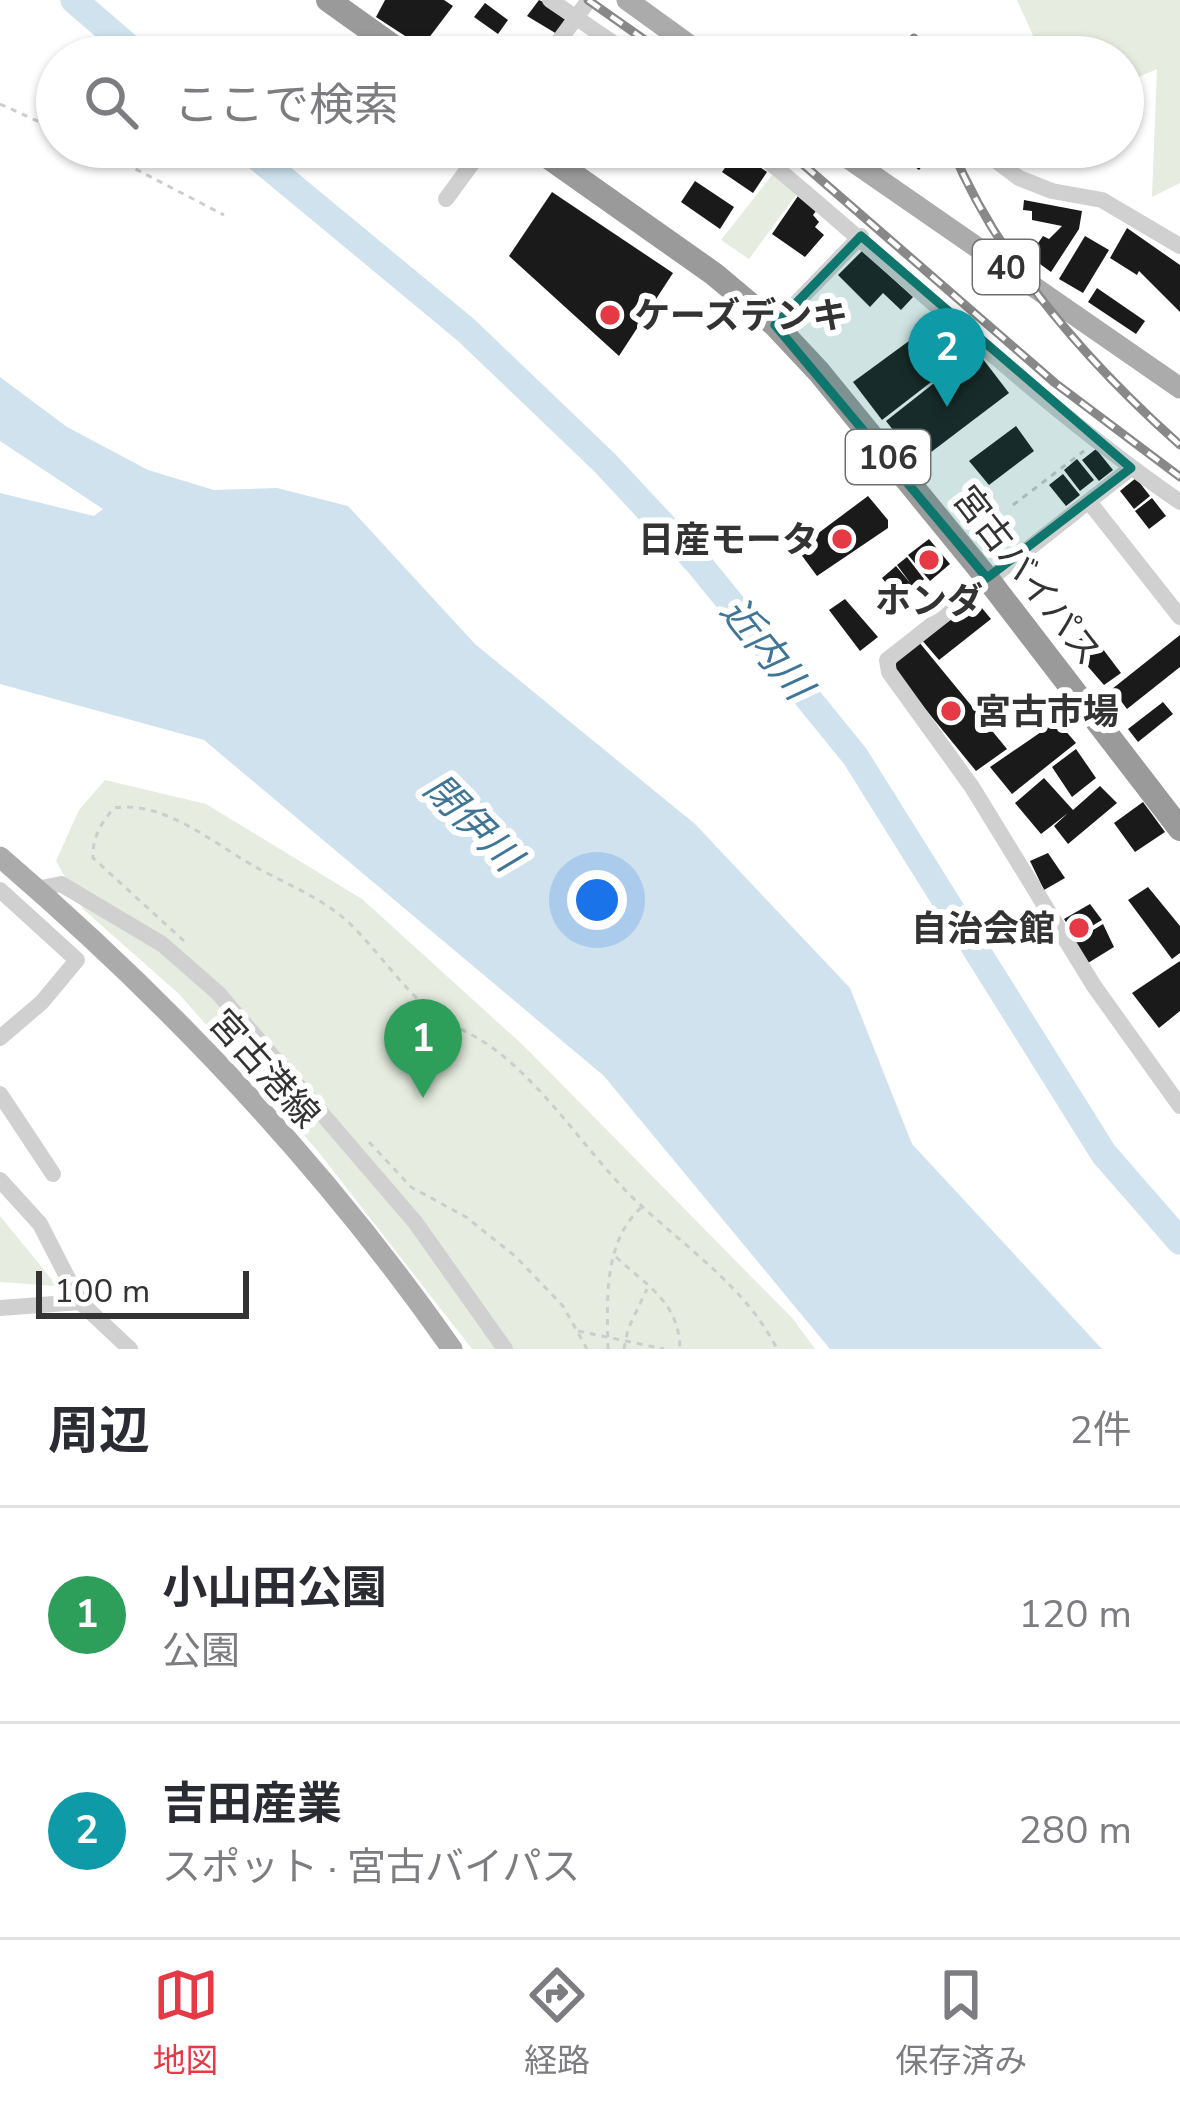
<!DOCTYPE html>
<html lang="ja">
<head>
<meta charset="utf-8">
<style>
	body { margin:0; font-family:"Nunito Sans","Noto Sans JP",sans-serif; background:#f2f2f3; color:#2b2b33 }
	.scale { position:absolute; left:36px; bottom:30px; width:213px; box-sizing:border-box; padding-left:12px; border:6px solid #333; border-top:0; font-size:33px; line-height:42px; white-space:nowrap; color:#333; -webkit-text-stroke:9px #fff; paint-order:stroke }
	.you { position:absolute; left:597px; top:900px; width:42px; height:42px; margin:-30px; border:9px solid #fff; border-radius:50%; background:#1a73e8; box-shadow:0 0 0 18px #1a73e833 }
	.badge { display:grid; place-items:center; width:78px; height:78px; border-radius:50%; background:#e63946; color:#fff; font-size:39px; font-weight:700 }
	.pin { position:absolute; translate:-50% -99px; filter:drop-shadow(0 3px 6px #0008) }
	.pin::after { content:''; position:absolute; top:63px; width:42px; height:36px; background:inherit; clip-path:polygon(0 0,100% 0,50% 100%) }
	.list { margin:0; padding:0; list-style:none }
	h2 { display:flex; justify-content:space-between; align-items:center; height:156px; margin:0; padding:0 48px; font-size:51px }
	h2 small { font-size:39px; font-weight:400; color:#7c7c81 }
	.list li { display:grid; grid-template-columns:78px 1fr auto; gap:36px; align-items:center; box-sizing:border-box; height:216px; padding:0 48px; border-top:3px solid #e1e1e2 }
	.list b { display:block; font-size:45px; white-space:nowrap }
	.list p { margin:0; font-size:39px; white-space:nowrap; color:#7c7c81 }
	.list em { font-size:39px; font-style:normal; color:#7c7c81 }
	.icon { flex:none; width:66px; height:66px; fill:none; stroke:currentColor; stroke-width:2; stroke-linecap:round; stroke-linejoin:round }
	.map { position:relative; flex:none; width:1180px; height:1349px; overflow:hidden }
	.search { position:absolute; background:#fff; box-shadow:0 3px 9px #0004; left:36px; right:36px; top:36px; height:132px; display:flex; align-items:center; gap:30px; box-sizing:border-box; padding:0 42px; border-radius:66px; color:#7c7c81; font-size:45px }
	.sheet { height:588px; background:#fff }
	nav { display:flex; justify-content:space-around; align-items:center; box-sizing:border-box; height:168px; border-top:3px solid #e1e1e2; background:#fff; font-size:33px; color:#7c7c81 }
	nav a { display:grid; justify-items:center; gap:6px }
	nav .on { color:#e63946 }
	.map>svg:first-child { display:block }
</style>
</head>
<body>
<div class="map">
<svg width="1180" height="1349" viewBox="0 0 1180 1349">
	<rect width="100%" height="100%" fill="#fff"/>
	<g fill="#e6ecdf">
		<path d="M 1017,0 L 1180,0 L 1180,183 L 1152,197 L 1157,69 L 1123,84 L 1123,57 L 1029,57 L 1035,40 Z"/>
		<path d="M 772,175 L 796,195 L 749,259 L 721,240 Z"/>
		<path d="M 105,780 L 206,804 L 362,899 L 525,1047 L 793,1319 L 815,1349 L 472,1349 L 317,1150 L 179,994 L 83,909 L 56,861 L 79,810 Z"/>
		<path d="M 0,1216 L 57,1286 L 0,1282 Z"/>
	</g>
	<path fill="#cfe2ee" d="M 0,377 L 67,427 L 148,470 L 214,490 L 277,488 L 348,506 L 475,644 L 695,824 L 850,988 L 912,1144 L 1102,1349 L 830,1349 L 604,1076 L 204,740 L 0,684 L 0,493 L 94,516 L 103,509 L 0,441 Z"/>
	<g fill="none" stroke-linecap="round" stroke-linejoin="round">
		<g stroke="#cfe2ee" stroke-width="27">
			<path d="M 74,0 L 140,57"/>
			<path d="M 245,147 L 466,330 L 605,463 L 699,564 L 855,756 L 1104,1154 L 1180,1241"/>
		</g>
	</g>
	<g fill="#1a1a1a">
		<path d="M 385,0 L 444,0 L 453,6 L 422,47 L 376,17 Z"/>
		<path d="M 539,0 L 575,17 L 562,37 L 527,16 Z"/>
		<path d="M 485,3 L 508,20 L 498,34 L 474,17 Z"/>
		<path d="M 906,147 L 935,147 L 932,150 L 937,153 L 927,167 L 923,165 L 919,170 L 900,156 Z"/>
		<path d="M 737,151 L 767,172 L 753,193 L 722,172 Z"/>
		<path d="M 695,181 L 734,207 L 720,229 L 681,202 Z"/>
		<path d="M 552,192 L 673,273 L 619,356 L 509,256 Z"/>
		<path d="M 798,196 L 816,211 L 813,215 L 819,222 L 815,227 L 824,235 L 805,257 L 772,234 Z"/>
		<path d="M 1024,200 L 1082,211 L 1079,229 L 1051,272 L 1029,256 L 1043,236 L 1049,239 L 1062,226 L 1032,220 L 1032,211 L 1023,210 Z"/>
		<path d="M 1127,228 L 1180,265 L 1180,312 L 1139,271 L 1137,275 L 1110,258 Z"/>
		<path d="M 1085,236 L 1109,250 L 1083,293 L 1059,279 Z"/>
		<path d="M 862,251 L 913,297 L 901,310 L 883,293 L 870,307 L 838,275 Z"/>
		<path d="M 1097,288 L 1145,321 L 1136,334 L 1088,302 Z"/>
		<path d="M 928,327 L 957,362 L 882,420 L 853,382 Z"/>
		<path d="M 976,350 L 1009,393 L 918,462 L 886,421 Z"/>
		<path d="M 1016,426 L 1034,451 L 989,485 L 969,461 Z"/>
		<path d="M 1096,449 L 1113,470 L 1099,481 L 1082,460 Z"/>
		<path d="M 1077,459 L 1094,480 L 1080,491 L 1064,470 Z"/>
		<path d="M 1063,474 L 1080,495 L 1066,506 L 1049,485 Z"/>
		<path d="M 1136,478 L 1150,496 L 1134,509 L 1120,491 Z"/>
		<path d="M 868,496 L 888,520 L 888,528 L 817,576 L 797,549 Z"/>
		<path d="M 1152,498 L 1166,516 L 1149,529 L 1135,511 Z"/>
		<path d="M 929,539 L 950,564 L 930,581 L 908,555 Z"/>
		<path d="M 907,557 L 924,579 L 902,603 L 882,578 L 896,566 L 911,584 L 897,565 Z"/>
		<path d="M 845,599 L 878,637 L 860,651 L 829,610 Z"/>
		<path d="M 977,602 L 991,619 L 939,660 L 921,639 Z"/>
		<path d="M 1090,632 L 1121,673 L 1104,685 L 1070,646 Z"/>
		<path d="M 1180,635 L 1180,667 L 1127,709 L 1112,689 Z"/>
		<path d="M 919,642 L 1007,749 L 976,771 L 895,672 L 897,657 Z"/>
		<path d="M 1163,702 L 1173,714 L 1138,742 L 1128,729 Z"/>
		<path d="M 1057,721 L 1076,743 L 1012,794 L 990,767 Z"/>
		<path d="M 1076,749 L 1096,778 L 1072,797 L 1052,767 Z"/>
		<path d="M 1044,778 L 1073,810 L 1100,786 L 1117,803 L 1068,844 L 1054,826 L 1068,813 L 1041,834 L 1015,803 Z"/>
		<path d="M 1143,802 L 1165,832 L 1135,852 L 1114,823 Z"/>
		<path d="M 1048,853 L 1065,878 L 1044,890 L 1030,861 Z"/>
		<path d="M 1148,887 L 1180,926 L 1180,953 L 1172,959 L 1128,900 Z"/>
		<path d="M 1090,904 L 1102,920 L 1075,936 L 1064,919 Z"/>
		<path d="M 1103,924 L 1114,947 L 1088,963 L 1075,941 Z"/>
		<path d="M 1180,961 L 1180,1011 L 1159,1028 L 1132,993 Z"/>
	</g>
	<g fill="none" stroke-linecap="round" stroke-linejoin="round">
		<g stroke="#cdcdcd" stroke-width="3" stroke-dasharray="6 6" stroke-linecap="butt">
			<path d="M 0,104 L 57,130"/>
			<path d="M 93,147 L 224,215"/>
			<path d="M 1013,505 L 1084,451"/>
			<path d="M 184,941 L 93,858 C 92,838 101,823 114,808 C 167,800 217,847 261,870 C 291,886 321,898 347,921 C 376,948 397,982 428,1008 C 446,1024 470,1032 490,1046 C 544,1085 581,1144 627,1192 C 677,1242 745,1284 777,1349"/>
			<path d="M 369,1142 L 411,1187 L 466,1217 L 515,1256 L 563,1306 L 587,1349"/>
			<path d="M 616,1257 C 648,1287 679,1302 680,1349"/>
			<path d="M 578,1331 L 664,1349"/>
			<path d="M 608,1349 C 607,1301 603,1241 642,1207"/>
			<path d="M 624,1349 L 628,1329 L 647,1289"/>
		</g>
		<g stroke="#d0d0d0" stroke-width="16">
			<path d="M 550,0 L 634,57"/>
			<path d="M 547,57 L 589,0"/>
			<path d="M 751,147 C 895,264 1027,396 1180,502"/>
			<path d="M 978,147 L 1019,178 L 1052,191 L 1102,200 L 1180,246"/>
			<path d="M 446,199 L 484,147"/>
			<path d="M 775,325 L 861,236"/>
			<path d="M 1131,468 L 887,660 L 889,672 L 972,787 L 1094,986 L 1180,1106"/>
			<path d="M 1090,503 L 1180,617"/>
			<path d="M 37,889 L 61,884 L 162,944 L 218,993 L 415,1222 L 505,1349"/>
			<path d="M 0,890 L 77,960 L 42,1002 L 0,1038"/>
			<path d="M 0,1094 L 53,1174"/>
			<path d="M 0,1180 L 40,1224 L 80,1302 L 130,1349"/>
			<path d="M 0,1308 L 80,1302"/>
		</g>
		<g stroke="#ababab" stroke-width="21">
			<path d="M 627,0 L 706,57"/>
			<path d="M 832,147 L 1180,388"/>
			<path d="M 0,857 C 169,1002 324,1166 452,1349"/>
		</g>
		<g stroke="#9a9a9a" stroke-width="24">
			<path d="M 328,0 L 408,57"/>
			<path d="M 534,147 L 714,274 L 775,325 L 819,372 L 987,578 L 1180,829"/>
		</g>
		<defs>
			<g id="rail">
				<path d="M 588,0 L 669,57"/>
				<path d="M 914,38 L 918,57"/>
				<path d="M 783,147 L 1055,383 L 1180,477"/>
				<path d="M 951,147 C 999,263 1087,362 1180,445"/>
			</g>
		</defs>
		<use href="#rail" stroke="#888" stroke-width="9"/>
		<use href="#rail" stroke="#fff" stroke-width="4.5" stroke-dasharray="14" stroke-linecap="butt"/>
	</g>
	<path fill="#0f766e" fill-opacity="0.2" stroke="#0f766e" stroke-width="9" stroke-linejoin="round" d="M 861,236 L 1131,468 L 987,578 L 775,325 Z"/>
	<g fill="#e63946" stroke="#fff" stroke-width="4.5">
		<circle cx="610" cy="315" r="12"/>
		<circle cx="842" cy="539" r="12"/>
		<circle cx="929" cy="560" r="12"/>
		<circle cx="951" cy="711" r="12"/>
		<circle cx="1079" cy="928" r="12"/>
	</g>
	<g text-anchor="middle" stroke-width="12" stroke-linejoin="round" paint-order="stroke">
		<g fill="#fff" stroke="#707070" stroke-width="3">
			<rect x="973" y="240" width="66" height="54" rx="9"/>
			<rect x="846" y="430" width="84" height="54" rx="9"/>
		</g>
		<g font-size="33" font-weight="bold" fill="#333">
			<text x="1006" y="279">40</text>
			<text x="888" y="469">106</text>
		</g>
		<g font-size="36" font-weight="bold" fill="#333" stroke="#fff" text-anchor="start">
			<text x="634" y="328">ケーズデンキ</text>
			<text x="818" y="552" text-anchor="end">日産モータ</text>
			<text x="929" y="613" text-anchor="middle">ホンダ</text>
			<text x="975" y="724">宮古市場</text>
			<text x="1055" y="941" text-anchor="end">自治会館</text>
		</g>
		<g font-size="36" fill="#333" stroke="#fff">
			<text transform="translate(1028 575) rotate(52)" y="13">宮古バイパス</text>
			<text transform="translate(265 1068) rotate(48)" y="13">宮古港線</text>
		</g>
		<g font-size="39" font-style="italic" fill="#3f7597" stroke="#fff">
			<text transform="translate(767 648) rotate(51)" y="14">近内川</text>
			<text transform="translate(473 822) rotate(45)" y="14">閉伊川</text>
		</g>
	</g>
</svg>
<div class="scale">100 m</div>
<div class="you"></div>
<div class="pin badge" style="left:423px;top:1098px;background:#2e9e5b">1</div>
<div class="pin badge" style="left:947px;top:407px;background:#0f9aa8">2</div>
<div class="search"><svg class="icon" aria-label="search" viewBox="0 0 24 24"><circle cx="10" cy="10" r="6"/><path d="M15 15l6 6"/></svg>ここで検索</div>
</div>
<section class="sheet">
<h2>周辺<small>2件</small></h2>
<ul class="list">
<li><span class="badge" style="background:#2e9e5b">1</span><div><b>小山田公園</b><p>公園</p></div><em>120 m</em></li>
<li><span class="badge" style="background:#0f9aa8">2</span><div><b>吉田産業</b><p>スポット · 宮古バイパス</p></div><em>280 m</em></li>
</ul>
</section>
<nav>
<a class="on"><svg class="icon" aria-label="map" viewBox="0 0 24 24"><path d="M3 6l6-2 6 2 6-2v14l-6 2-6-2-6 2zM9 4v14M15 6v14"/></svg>地図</a>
<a><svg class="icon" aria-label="directions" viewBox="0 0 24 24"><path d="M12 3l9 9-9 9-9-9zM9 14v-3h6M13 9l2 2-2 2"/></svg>経路</a>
<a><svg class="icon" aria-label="saved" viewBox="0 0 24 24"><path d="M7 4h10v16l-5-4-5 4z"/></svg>保存済み</a>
</nav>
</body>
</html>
